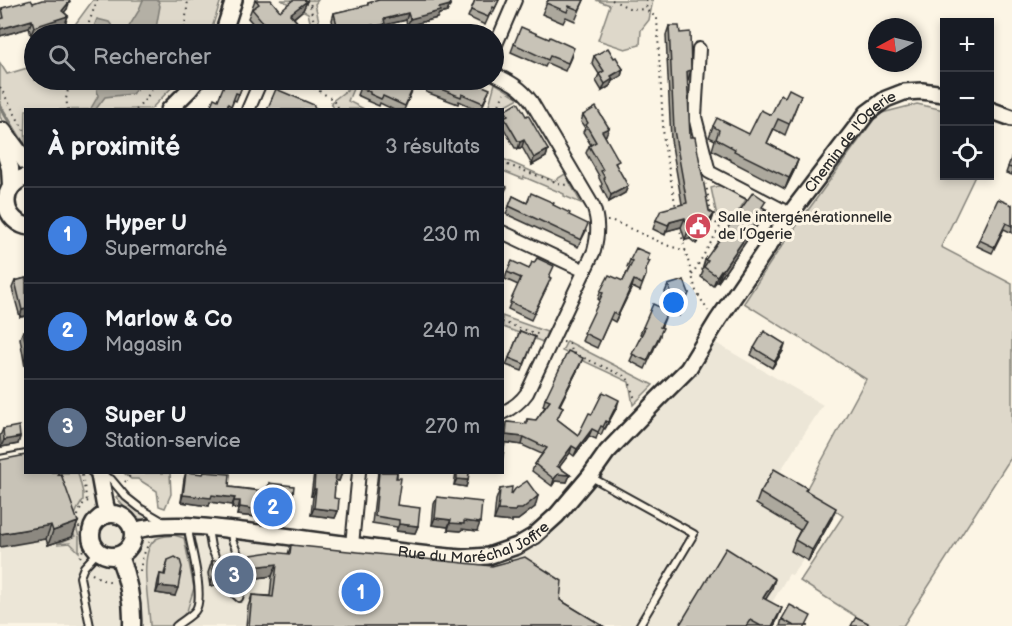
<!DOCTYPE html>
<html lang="fr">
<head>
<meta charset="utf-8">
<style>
	body { margin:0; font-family:"Balsamiq Sans",sans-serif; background:#242831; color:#f1f3f6 }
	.controls { position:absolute; right:18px; top:18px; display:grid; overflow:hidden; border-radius:0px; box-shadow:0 3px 9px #0003 }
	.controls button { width:54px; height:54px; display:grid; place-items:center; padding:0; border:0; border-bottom:2px solid #363941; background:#171b24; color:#f1f3f6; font:30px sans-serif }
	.compass { position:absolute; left:868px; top:18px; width:54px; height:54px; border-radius:50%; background:#171b24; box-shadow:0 3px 9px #0003; rotate:263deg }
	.you { position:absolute; left:674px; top:303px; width:21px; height:21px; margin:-15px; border:4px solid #fff; border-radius:50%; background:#1a73e8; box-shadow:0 0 0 9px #1a73e833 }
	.badge { display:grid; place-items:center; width:39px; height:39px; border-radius:50%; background:#d1495b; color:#fff; font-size:20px; font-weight:700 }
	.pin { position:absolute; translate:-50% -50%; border:3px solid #fff; box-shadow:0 2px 6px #0006 }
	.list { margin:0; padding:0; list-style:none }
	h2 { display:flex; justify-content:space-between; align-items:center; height:78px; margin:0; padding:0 24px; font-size:26px }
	h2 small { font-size:20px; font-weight:400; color:#9ea1a6 }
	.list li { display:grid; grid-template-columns:39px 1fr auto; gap:18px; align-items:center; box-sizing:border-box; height:96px; padding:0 24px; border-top:2px solid #363941 }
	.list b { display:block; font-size:22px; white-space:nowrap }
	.list p { margin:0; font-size:20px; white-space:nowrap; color:#9ea1a6 }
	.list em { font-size:20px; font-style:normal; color:#9ea1a6 }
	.icon { flex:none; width:33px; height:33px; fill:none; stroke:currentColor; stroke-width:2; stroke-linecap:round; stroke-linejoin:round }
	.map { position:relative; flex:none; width:1012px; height:626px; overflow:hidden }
	.search { position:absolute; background:#171b24; box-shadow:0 3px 9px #0003; left:24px; top:24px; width:480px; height:66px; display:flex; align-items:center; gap:15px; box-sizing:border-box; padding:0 21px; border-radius:33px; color:#9ea1a6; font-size:22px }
	.panel { position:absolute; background:#171b24; box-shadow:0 3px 9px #0003; left:24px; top:108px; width:480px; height:366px; border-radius:0px }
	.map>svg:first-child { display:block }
</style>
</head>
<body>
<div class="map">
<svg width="1012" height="626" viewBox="0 0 1012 626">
	<rect width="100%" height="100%" fill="#fcf5e5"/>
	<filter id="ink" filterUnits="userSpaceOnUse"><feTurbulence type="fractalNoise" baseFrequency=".0167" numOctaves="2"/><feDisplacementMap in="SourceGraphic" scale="12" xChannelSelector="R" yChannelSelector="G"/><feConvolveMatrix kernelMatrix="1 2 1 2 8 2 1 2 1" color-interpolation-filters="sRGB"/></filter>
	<g filter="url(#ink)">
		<path fill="#ece6d7" d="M 707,338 L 823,405 L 777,476 L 838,512 L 792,575 L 789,574 L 758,626 L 0,626 L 0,456 L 26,472 L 99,473 L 114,514 L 119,515 L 126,520 L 131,526 L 461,558 L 526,542 Z"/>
		<g fill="#ded8ca" stroke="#84827a" stroke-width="1.5" fill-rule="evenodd">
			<path d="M 93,0 L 221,0 L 210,34 L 68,34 Z"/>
			<path d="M 281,0 L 318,0 L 315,4 L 322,34 L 313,34 L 308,13 Z"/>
			<path d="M 596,0 L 653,0 L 649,20 L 641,30 L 640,45 L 625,49 L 598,40 L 610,5 Z"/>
			<path d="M 0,63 L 7,74 L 34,66 L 34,80 L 179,80 L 151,109 L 26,110 L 25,155 L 0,117 Z"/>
			<path d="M 495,83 L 519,98 L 499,109 L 488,109 Z"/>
			<path d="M 355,84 L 348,101 L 364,109 L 334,109 L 331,102 Z"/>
			<path d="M 917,104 L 944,110 L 944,176 L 975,176 L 941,247 L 1012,284 L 1012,456 L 903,626 L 871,626 L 800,581 L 843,516 L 806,490 L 866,379 L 744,303 L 774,257 L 878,114 Z"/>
			<path d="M 503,159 L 554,181 L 565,174 L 581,203 L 564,196 L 564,194 L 524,177 L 523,179 L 503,171 Z"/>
			<path d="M 722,185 L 747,198 L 730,224 L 717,216 L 711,188 Z"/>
			<path d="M 502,316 L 547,332 L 543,342 L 503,327 Z"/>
			<path d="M 567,341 L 653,385 L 633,405 L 629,382 L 562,351 Z"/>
			<path d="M 53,473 L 78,473 L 83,493 L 83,500 L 77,510 L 74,518 L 79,537 L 79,552 L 70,543 L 57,544 L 75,536 L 66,514 Z"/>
			<path d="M 124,473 L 170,473 L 171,494 L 165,508 L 159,506 L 157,491 L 138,479 L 131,479 Z"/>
			<path d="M 120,493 L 136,510 L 152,519 C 136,523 125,509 116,497 Z"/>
			<path d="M 174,535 L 184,538 L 194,588 L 187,611 L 180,619 L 170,626 L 150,626 C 150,606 137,551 156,539 C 161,536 168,536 174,535 ZM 172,564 C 179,566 181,571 178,577 L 173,580 L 173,583 L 177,584 L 175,595 L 156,593 L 158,582 L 168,583 L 168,579 L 164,573 C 165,568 167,565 172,564 Z"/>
		</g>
		<g fill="#b4b0a5" stroke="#7d7b74" stroke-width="1.5">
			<path d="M 143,0 L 158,0 L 160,6 L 155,34 L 91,34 L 97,19 L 109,22 L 117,32 L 127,30 L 138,12 Z"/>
			<path d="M 89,80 L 142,80 L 143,82 L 132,94 L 105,97 L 96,109 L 90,110 L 98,96 L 97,89 Z"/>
		</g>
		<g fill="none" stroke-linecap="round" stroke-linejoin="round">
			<path stroke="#7d7b74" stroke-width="4" d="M 0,106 L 25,147"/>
			<defs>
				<g id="service">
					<path d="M 0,459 L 26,454"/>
					<path d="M 91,472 L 99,474 L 111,479 L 126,497 L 140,508 L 164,522"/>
					<path d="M 591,477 L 694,534 L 639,626"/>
					<path d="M 208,529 L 211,547 L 220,568"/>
					<path d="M 231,531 L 232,540 L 242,564"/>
					<path d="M 225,583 L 228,588 L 239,598 L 244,583 L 244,580"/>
					<path d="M 90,626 L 80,577 L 84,567 L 98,552"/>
					<path d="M 176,626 C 182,621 190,617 195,611 C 205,599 192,551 189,535 L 190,526"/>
				</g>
				<g id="minor">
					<path d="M 494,49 L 515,0"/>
					<path d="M 699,49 L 695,117 L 709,172 L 790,214"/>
					<path d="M 494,74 C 509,81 521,87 531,101 L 593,206 C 599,222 598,235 594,251 L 527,393 C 520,403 513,408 502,413"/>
					<path d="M 248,110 L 261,80"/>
					<path d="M 502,232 L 585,271"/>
					<path d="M 352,545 L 359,472"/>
				</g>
				<g id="tertiary">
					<path d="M 223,34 L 234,0"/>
					<path d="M 169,110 L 189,90 L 197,80"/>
					<path d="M 990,110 L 1012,118"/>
					<path id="s1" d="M 133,531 C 169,521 205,527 242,531 C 315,539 388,552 461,558 L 488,556 L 517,546 L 534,536 L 557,515 L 590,476 L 607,452 L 657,400 L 688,369 L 718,320 L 790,214 L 867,113 L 886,99 L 904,92 L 922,91 L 944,94"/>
				</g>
				<g id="secondary">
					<path d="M 3,131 L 26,162"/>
					<path d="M 0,136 L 10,168 L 11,185"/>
					<path d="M 26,177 C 0,185 0,218 26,226"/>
					<path d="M 99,472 L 105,505 L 108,514"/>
					<circle cx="112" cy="535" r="21"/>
					<path d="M 119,556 C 128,579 133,601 132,626"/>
				</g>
			</defs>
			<use href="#service" stroke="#2b2b2b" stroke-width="10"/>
			<use href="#minor" stroke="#2b2b2b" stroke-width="16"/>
			<use href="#tertiary" stroke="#2b2b2b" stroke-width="20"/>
			<use href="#secondary" stroke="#2b2b2b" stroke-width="21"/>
			<g stroke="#2b2b2b" stroke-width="2" stroke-dasharray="1.5 4.5" stroke-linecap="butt">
				<path d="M 612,0 L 629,8 L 646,10"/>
				<path d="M 647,0 L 646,10 L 657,18 L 664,143 L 676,208"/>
				<path d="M 305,4 L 310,6 L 313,0"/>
				<path d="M 310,6 L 317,34"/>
				<path d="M 84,34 C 90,23 92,11 98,0"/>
				<path d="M 184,34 L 188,0"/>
				<path d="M 305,80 L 313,87 L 332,99 L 340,110"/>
				<path d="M 0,87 L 26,134"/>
				<path d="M 68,110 L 66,99 L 70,80"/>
				<path d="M 136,110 L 144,101 L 159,80"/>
				<path d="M 497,110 L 504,93"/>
				<path d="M 502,163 L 564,185 L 567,184"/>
				<path d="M 607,221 L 613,221 L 669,246 L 686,251"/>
				<path d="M 679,226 L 696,291 L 708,311"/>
				<path d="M 692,275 L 720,227 L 712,219 L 706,184"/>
				<path d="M 502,322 L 540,335"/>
				<path d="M 563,342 L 569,343 L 571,352 L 626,377 C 633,384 630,394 637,400"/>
				<path d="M 82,475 L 87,501"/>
				<path d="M 125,482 L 133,472"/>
				<path d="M 80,557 C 88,544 77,530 78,516 C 79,511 82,507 84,502 L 90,501"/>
				<path d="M 140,571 L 142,559 L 149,542"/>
				<path d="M 92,574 L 103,580 L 114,582"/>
			</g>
			<use href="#service" stroke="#fcf5e5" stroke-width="6"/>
			<use href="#minor" stroke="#fcf5e5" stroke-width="12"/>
			<use href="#tertiary" stroke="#fcf5e5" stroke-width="15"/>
			<use href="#secondary" stroke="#fcf5e5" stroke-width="16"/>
		</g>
		<g fill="#aca89d" stroke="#2b2b2b" stroke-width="1.5">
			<path d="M 255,0 L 280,11 L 307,1 L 303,10 L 294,18 L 305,31 L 303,34 L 262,34 L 248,18 Z"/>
			<path d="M 377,0 L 449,0 L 450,5 L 447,12 L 439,14 L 437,18 L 407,26 L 406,20 L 385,25 L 382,32 L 370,34 L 370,33 L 361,34 L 335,34 L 332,20 L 334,13 L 367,6 L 368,3 L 377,1 Z"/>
			<path d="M 475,0 L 499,0 L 492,15 L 490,14 L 485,25 L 468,17 Z"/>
			<path d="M 548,0 L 584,0 L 575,21 L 566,17 L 563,23 L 542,14 Z"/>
			<path d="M 33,3 L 67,9 L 64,12 L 68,16 L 65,24 L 31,35 L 29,28 L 0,36 L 0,12 L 2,8 Z"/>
			<path d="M 669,26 L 680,33 L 691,70 L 687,80 L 690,137 L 709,211 L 714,214 L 711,223 L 696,244 L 690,239 L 685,240 L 681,227 L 666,231 L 665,235 L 653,229 L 656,220 L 682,204 L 671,140 L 666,35 Z"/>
			<path d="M 514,44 L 572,55 L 565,71 L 547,63 L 545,67 L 511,52 Z"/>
			<path d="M 594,56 L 614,58 L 623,69 L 621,76 L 612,81 L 610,86 L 602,91 L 596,81 L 599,74 L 592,63 Z"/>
			<path d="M 363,80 L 412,91 L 404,110 L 394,110 L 380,103 L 379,106 L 367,101 L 368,100 L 357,95 Z"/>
			<path d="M 430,80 L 487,96 L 481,110 L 478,110 L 459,101 L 458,104 L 426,92 Z"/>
			<path d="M 243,84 L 236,101 L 234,100 L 230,110 L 209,110 Z"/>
			<path d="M 801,95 L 785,135 L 774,129 L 767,143 L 798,160 L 794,171 L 785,189 L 731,161 L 731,160 L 712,150 L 715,140 L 709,137 L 713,126 L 749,134 L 771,115 L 785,97 Z"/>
			<path d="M 505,110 L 526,116 L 548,150 L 546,157 L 532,165 L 522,147 L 518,149 L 517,148 L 515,148 L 502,125 L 503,119 L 502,116 Z"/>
			<path d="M 583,115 L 606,135 L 605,136 L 617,167 L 628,186 L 625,193 L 609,202 L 601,186 L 602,184 L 599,178 L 599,176 L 586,153 L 589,146 L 591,145 L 583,132 L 585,128 L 581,122 Z"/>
			<path d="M 1012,156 L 1012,175 L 1006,173 Z"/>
			<path d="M 513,196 L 527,203 L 553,205 L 569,215 L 586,231 L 578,247 L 506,214 Z"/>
			<path d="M 1012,205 L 1012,233 L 1004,229 L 992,253 L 977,246 L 979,240 Z"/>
			<path d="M 763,208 L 765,209 L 761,220 L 718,282 L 717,281 L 713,286 L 701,277 L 703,271 L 702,270 L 705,260 Z"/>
			<path d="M 630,260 L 648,260 L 646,271 L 646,275 L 640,291 L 632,287 L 615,322 L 610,319 L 597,348 L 582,341 L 600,300 L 598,299 L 600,292 L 623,281 L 629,268 L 627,267 Z"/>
			<path d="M 534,263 L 549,277 L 548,285 L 531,320 L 508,309 L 518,285 L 505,279 L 507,272 L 529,269 Z"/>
			<path d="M 26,278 L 26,316 L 20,317 L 12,288 L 15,281 Z"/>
			<path d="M 668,285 L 689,293 L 679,316 L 664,309 L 668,299 L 665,292 Z"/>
			<path d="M 665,318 L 661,328 L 660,336 L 645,369 L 630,361 L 642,335 L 640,334 L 643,327 Z"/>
			<path d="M 23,331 L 26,331 L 25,367 L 20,338 Z"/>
			<path d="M 520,331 L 535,337 L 522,371 L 506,365 Z"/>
			<path d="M 754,348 L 783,351 L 772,368 L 751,355 Z"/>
			<path d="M 580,365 L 560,405 L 563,407 L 557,419 L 578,435 L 592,414 L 617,407 L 605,429 L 604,428 L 601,435 L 598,433 L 596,439 L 589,436 L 574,456 L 570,453 L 559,467 L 570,475 L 567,482 L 555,481 L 552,486 L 532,471 L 535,464 L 542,454 L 522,445 L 503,442 L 504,429 L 507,422 L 525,424 L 527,419 L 536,420 L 545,407 L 543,406 L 545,399 Z"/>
			<path d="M 3,429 L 20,437 L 18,444 L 1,447 L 0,436 Z"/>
			<path d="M 0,460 L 78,522 L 72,537 L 48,545 L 46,539 Z"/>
			<path d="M 186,472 L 229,487 L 266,491 L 269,483 L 288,520 L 277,519 L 278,513 L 259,511 L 257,517 L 237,515 L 238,509 L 232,508 L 232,505 L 210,502 L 209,506 L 181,502 L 184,479 Z"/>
			<path d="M 314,472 L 342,472 L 339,481 L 335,480 L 334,498 L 338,511 L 335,518 L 311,515 L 313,496 L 311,496 Z"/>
			<path d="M 378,472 L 397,472 L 397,505 L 418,526 L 415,533 L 396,531 L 397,527 L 372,523 Z"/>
			<path d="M 456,472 L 469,472 L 468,480 L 466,487 L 454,485 Z"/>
			<path d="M 500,489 L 511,495 L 535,507 L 518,520 L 512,520 L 512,522 L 494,520 L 496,500 Z"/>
			<path d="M 806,490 L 832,518 L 808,561 L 791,551 L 795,540 L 800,530 L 756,504 L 760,493 Z"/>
			<path d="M 437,497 L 477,531 L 462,529 L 461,531 L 448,530 L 448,527 L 432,525 L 434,504 Z"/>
			<path d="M 291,545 L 560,600 L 603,626 L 246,626 L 248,607 L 252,595 L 270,596 L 272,576 L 249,579 L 247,576 L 243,575 L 240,577 L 239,581 L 231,582 L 228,579 L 224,578 L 222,579 L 220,584 L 210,586 L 208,573 L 212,561 L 225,564 L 243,560 L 246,561 L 288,554 Z"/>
			<path d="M 168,560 L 175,596 L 156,593 L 158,581 L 160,574 L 164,575 Z"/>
			<path d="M 771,591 L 765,599 L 777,620 L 774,626 L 679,626 Z"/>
			<path d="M 782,619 L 807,626 L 809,626 L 780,626 Z"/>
		</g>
		<g fill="#8c8880" stroke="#2b2b2b" stroke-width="1.5">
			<path d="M 70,1 L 67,9 L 60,18 L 68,16 L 65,24 L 31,35 L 34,27 L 62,11 Z"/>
			<path d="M 307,1 L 303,10 L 287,23 L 290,14 Z"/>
			<path d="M 450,5 L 447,12 L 439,14 L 437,18 L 407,26 L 410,19 L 439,8 Z"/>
			<path d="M 408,13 L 406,20 L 385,25 L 382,32 L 370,34 L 373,27 L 384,19 Z"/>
			<path d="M 32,20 L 29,28 L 0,36 L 0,29 Z"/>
			<path d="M 373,25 L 370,33 L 361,34 L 338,34 L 339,33 Z"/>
			<path d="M 623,69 L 621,76 L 612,81 L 610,86 L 602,91 L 605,84 L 611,76 Z"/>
			<path d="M 691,70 L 688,80 L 684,80 L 687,71 Z"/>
			<path d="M 609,128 L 606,135 L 600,139 L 602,131 Z"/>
			<path d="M 524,140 L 522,147 L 518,149 L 520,142 Z"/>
			<path d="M 548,150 L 546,157 L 532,165 L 534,158 Z"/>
			<path d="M 798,160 L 794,171 L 785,189 L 789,178 Z"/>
			<path d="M 628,186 L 625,193 L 609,202 L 611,195 Z"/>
			<path d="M 765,209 L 761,220 L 718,282 L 722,271 Z"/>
			<path d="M 714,214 L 711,223 L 696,244 L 700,234 Z"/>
			<path d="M 685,218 L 681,227 L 666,231 L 665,235 L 670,222 Z"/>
			<path d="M 694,230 L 690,239 L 685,240 L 688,231 Z"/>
			<path d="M 721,270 L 717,281 L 713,286 L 717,276 Z"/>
			<path d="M 634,280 L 632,287 L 615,322 L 618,315 Z"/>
			<path d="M 26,309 L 26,316 L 20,317 L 22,310 Z"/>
			<path d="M 785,344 L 783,351 L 772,368 L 775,361 Z"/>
			<path d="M 583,358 L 580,365 L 556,412 L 559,405 Z"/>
			<path d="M 619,400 L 617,407 L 605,429 L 608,422 Z"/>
			<path d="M 592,429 L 589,436 L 574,456 L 577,449 Z"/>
			<path d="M 506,435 L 524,437 L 522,445 L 503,442 Z"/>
			<path d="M 20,437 L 18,444 L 1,447 L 4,440 Z"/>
			<path d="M 572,446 L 570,453 L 555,473 L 557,466 Z"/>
			<path d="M 336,473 L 342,473 L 339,481 L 333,480 Z"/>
			<path d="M 558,474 L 570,475 L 567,482 L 555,481 L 552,486 L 554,479 Z"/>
			<path d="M 457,479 L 468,480 L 466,487 L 454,485 Z"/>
			<path d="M 314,489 L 316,489 L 313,496 L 311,496 Z"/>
			<path d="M 183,495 L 212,495 L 235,498 L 232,505 L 210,502 L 209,506 L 181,502 Z"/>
			<path d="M 538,496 L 535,507 L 518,520 L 512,520 L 512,522 L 494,520 L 498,510 L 516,509 Z"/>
			<path d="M 234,501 L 240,501 L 238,509 L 232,508 Z"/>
			<path d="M 261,504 L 280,506 L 278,513 L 259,511 L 257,517 L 237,515 L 240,507 Z"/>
			<path d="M 314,508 L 338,511 L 335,518 L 311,515 Z"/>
			<path d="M 836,508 L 832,518 L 808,561 L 812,550 Z"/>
			<path d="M 280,511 L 291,513 L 288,520 L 277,519 Z"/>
			<path d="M 435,518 L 451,520 L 448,527 L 432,525 Z"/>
			<path d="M 464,521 L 480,523 L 477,531 L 462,529 L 461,531 L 448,530 L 450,523 Z"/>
			<path d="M 78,522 L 72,537 L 48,545 L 53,531 Z"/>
			<path d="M 399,524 L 418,526 L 415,533 L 396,531 Z"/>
			<path d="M 51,525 L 46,539 L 0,547 L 0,534 Z"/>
			<path d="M 248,563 L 243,575 L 240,577 L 239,581 L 231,582 L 235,570 Z"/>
			<path d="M 277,564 L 272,576 L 249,579 L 253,567 Z"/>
			<path d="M 229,566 L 224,578 L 222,579 L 220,584 L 210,586 L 214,574 Z"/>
			<path d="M 775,579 L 771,591 L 759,610 L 763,598 Z"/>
			<path d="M 159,586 L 178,588 L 175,596 L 156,593 Z"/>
			<path d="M 782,608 L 777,620 L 774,626 L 772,626 Z"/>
		</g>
		<g fill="#c8c3b7" stroke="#2b2b2b" stroke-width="1.5">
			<path d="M 31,0 L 33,3 L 42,0 L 69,0 L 70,1 L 62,11 L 68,16 L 34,27 L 32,20 L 0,29 L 0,19 L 4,18 L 2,8 Z"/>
			<path d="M 256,0 L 271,0 L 280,11 L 293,0 L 304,0 L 307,1 L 290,14 L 305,31 L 300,34 L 273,34 L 252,9 L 259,4 Z"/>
			<path d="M 379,0 L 449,0 L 450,5 L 439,8 L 440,11 L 410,19 L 408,13 L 384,19 L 385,24 L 373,27 L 373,25 L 339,33 L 334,13 L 368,5 L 368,3 Z"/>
			<path d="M 475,0 L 499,0 L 495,8 L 493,7 L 488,17 L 471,10 Z"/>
			<path d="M 549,0 L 584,0 L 579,10 L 569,6 L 567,12 L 546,3 Z"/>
			<path d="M 669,26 L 679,26 L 680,33 L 690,32 L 691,70 L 687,71 L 690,137 L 695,137 L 709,211 L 714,214 L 700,234 L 694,230 L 688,231 L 685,218 L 670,222 L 668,225 L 656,220 L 661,210 L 687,203 L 674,130 Z"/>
			<path d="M 521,27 L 549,39 L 550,37 L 574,48 L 568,63 L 550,56 L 548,60 L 514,44 Z"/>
			<path d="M 608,48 L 614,58 L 616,57 L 623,69 L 611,76 L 613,79 L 605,84 L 599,74 L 604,71 L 594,56 Z"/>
			<path d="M 226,80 L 233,80 L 243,84 L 239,94 L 236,93 L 231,106 L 228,104 L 226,110 L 209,110 L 214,98 L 218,100 Z"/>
			<path d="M 363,80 L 394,80 L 402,83 L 404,80 L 406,80 L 415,83 L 405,106 L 383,96 L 381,99 L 370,94 L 370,92 L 359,87 Z"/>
			<path d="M 430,80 L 468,80 L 490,89 L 483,103 L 462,94 L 461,97 L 428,84 Z"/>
			<path d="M 276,89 L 314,105 L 314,107 L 320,110 L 267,110 Z"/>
			<path d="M 789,89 L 801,95 L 789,124 L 778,119 L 767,143 L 784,152 L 784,153 L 798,160 L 789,178 L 734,151 L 735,149 L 716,139 L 719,130 L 713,126 L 717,118 L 749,134 L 761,110 L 771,115 L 781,94 L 785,97 Z"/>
			<path d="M 518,102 L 526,116 L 528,115 L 548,150 L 534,158 L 524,140 L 520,142 L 519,141 L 518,141 L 504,117 L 508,115 L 505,110 Z"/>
			<path d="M 596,107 L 609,128 L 602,131 L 619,161 L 615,163 L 628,186 L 611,195 L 604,179 L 605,178 L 601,171 L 603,170 L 589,146 L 596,142 L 586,125 L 588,123 L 583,115 Z"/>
			<path d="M 1012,156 L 1012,168 L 1008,167 Z"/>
			<path d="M 502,184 L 507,187 L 502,197 Z"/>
			<path d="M 753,192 L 766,201 L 762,207 L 765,209 L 722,271 L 721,270 L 717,276 L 704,267 L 708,261 L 705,260 Z"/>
			<path d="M 531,193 L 554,203 L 553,205 L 570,213 L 569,215 L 588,224 L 581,240 L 509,206 L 513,196 L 527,203 Z"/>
			<path d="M 998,199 L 1012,205 L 1012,226 L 1006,223 L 994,247 L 979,240 Z"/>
			<path d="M 636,248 L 650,254 L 647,260 L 650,261 L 645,271 L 646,271 L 646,275 L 642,284 L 634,280 L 618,315 L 613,312 L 600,341 L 584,333 L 603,293 L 600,292 L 609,275 L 623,281 L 633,261 L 630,260 Z"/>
			<path d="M 537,258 L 554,266 L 549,277 L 551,278 L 534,313 L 510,302 L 521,278 L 507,272 L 512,261 L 529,269 L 532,262 L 534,263 Z"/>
			<path d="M 26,278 L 26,309 L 22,310 L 15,281 Z"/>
			<path d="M 684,280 L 689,293 L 682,309 L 667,302 L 671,292 L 668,285 Z"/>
			<path d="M 653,304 L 668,311 L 660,327 L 663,328 L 647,361 L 632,354 L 645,328 L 643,327 Z"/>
			<path d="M 23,331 L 26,331 L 26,347 Z"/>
			<path d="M 520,331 L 535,337 L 524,364 L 509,358 Z"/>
			<path d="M 764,331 L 785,344 L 775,361 L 754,348 Z"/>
			<path d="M 568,351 L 583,358 L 559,405 L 563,407 L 557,419 L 578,435 L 589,413 L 592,414 L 603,392 L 619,400 L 608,422 L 606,421 L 603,427 L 601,426 L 598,432 L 592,429 L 577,449 L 572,446 L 557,466 L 570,475 L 558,474 L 554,479 L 535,464 L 547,448 L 524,437 L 506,435 L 507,422 L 527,424 L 527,419 L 536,420 L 550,401 L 545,399 Z"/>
			<path d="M 19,426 L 20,437 L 4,440 L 3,429 Z"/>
			<path d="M 502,443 L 505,443 L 502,462 Z"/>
			<path d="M 26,455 L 26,472 L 58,472 L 58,475 L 61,474 L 78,522 L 53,531 L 51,525 L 0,534 L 0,460 Z"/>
			<path d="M 774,469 L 807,488 L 805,490 L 836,508 L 812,550 L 795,540 L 806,521 L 760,493 Z"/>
			<path d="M 186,472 L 203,474 L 204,472 L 230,474 L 229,487 L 268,492 L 269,483 L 294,486 L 291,513 L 280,511 L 280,506 L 261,504 L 260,510 L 240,507 L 240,501 L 234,501 L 235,498 L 212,495 L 211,498 L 183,495 Z"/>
			<path d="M 315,472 L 342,472 L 342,473 L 336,473 L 334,498 L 339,499 L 338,511 L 314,508 L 316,489 L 314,489 Z"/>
			<path d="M 379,472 L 397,472 L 396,478 L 401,478 L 397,505 L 420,508 L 418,526 L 399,524 L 399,520 L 375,516 Z"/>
			<path d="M 457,472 L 469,472 L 468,480 L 457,479 Z"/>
			<path d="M 527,481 L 538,496 L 522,509 L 516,509 L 515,511 L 498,510 L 500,489 L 512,487 L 511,495 L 515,489 Z"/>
			<path d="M 437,497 L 482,502 L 480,523 L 464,521 L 464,524 L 450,523 L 451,520 L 435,518 Z"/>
			<path d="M 291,545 L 492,566 L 525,557 L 562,581 L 560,600 L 603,626 L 249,626 L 252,595 L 273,597 L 277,564 L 253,567 L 251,564 L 248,563 L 244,565 L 243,569 L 235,570 L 232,567 L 229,566 L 225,568 L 224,572 L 214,574 L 212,561 L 220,560 L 222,563 L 225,564 L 229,563 L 230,559 L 241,557 L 243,560 L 246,561 L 250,560 L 251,555 L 271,552 L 290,554 Z"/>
			<path d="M 726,548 L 775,579 L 763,598 L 782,608 L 772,626 L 761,626 L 750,620 L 746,626 L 679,626 Z"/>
			<path d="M 175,557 L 180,560 L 182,567 L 178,588 L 159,586 L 160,574 L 165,575 L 168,560 Z"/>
			<path d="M 790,605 L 811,616 L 806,626 L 809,626 L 794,626 L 782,619 Z"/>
			<path d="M 856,617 L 868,623 L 867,626 L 851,626 Z"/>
		</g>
	</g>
	<defs>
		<symbol id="civic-disc" viewBox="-11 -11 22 22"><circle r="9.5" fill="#d1495b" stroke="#fcf5e5"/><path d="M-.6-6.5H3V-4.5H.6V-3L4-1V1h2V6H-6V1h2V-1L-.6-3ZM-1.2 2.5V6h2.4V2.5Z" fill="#fff"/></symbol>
	</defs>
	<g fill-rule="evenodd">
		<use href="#civic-disc" x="683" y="211" width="30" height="30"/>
	</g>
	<g text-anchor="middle" stroke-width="6" stroke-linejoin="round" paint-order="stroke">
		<g font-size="15" fill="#2b2b2b" stroke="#fcf5e5">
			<text dy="5" stroke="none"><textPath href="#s1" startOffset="916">Chemin de l'Ogerie</textPath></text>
			<text dy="5" stroke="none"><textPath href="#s1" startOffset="346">Rue du Maréchal Joffre</textPath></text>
		</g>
		<g font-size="15" fill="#2b2b2b" stroke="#fcf5e5" text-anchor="start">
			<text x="718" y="222">Salle intergénérationnelle<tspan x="718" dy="17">de l’Ogerie</tspan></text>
		</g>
	</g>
</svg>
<div class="controls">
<button>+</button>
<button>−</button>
<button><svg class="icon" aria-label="locate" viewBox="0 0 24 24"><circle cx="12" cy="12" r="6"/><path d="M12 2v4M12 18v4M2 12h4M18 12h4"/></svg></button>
</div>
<svg class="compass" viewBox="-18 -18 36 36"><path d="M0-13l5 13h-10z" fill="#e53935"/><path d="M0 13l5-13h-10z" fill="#9ea1a6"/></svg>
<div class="you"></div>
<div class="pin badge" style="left:361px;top:592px;background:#3f7fe0">1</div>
<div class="pin badge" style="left:273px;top:507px;background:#3f7fe0">2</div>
<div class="pin badge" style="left:234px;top:575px;background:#5c6f8a">3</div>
<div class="search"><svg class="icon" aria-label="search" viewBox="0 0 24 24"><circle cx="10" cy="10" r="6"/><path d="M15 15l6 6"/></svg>Rechercher</div>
<section class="panel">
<h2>À proximité<small>3 résultats</small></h2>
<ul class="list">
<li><span class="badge" style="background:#3f7fe0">1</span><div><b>Hyper U</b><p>Supermarché</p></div><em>230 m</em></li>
<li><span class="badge" style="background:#3f7fe0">2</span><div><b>Marlow &amp; Co</b><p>Magasin</p></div><em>240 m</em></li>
<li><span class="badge" style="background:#5c6f8a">3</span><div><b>Super U</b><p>Station-service</p></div><em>270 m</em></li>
</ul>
</section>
</div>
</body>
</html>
